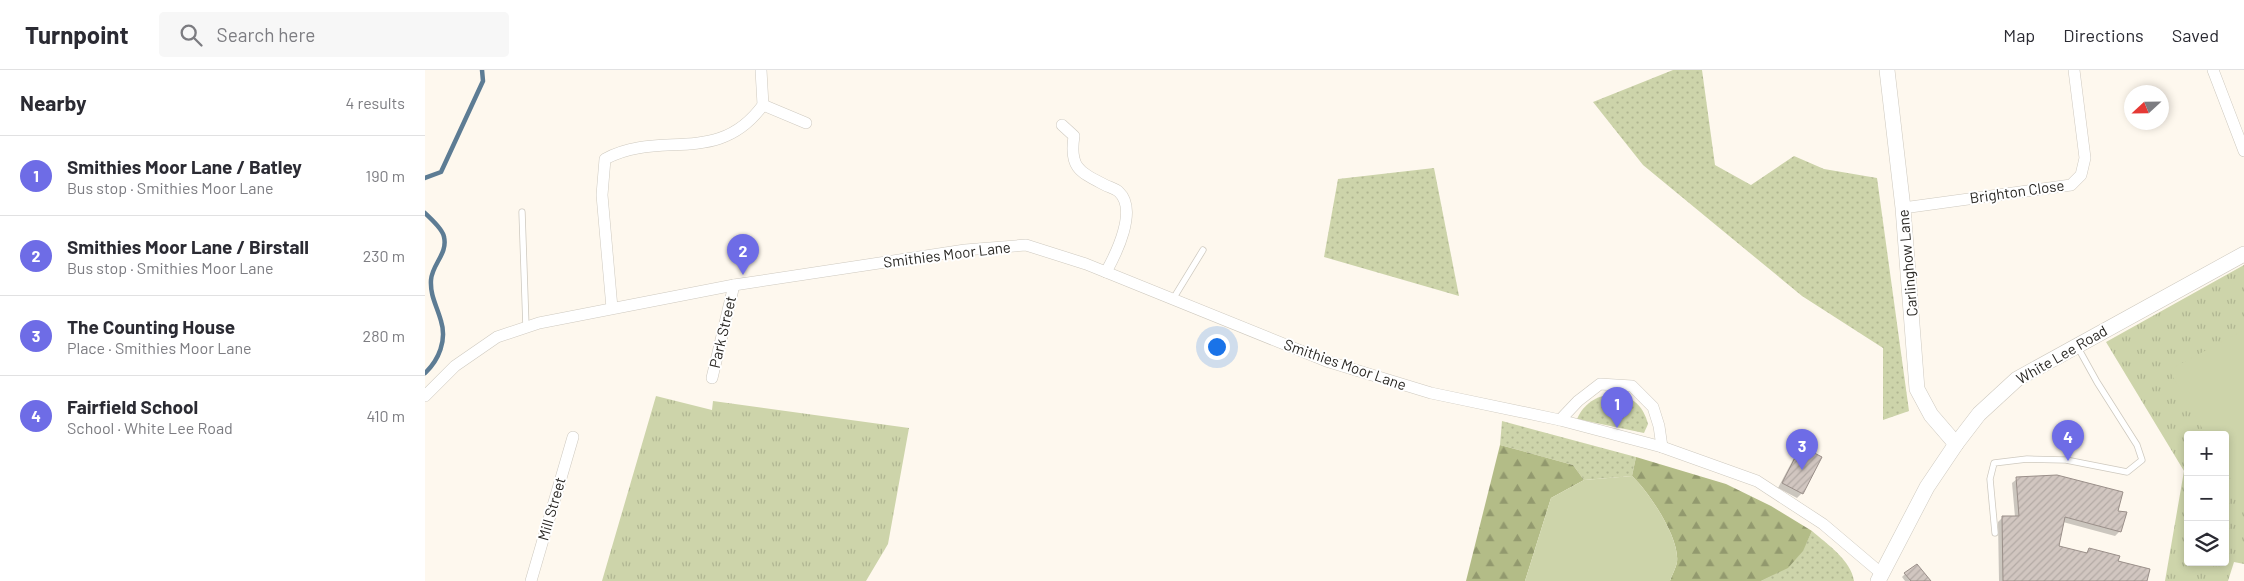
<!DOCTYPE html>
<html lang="en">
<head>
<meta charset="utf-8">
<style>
	body { margin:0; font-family:Barlow,sans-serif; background:#f7f7f7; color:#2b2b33 }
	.controls { position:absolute; right:15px; bottom:15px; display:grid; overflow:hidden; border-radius:5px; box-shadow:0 2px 8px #0003 }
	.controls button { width:45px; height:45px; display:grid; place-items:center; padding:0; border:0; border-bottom:1px solid #e1e1e2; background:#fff; color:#2b2b33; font:25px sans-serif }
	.compass { position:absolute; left:1699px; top:15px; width:45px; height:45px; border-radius:50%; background:#fff; box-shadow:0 2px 8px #0003; rotate:248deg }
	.you { position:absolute; left:791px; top:276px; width:18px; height:18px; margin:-12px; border:4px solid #fff; border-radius:50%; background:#1a73e8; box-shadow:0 0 0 8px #1a73e833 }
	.badge { display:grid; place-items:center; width:32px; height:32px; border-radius:50%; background:#6e6ce6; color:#fff; font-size:16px; font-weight:700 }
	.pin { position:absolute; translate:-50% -41px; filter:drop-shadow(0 1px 2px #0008) }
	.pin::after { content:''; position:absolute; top:26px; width:18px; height:15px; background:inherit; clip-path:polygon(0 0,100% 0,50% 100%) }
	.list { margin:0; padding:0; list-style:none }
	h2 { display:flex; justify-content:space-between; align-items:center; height:65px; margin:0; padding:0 20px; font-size:21px }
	h2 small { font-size:16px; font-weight:400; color:#7c7c81 }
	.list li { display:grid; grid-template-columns:32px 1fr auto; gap:15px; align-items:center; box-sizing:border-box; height:80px; padding:0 20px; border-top:1px solid #e1e1e2 }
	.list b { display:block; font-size:19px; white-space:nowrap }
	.list p { margin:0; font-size:16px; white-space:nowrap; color:#7c7c81 }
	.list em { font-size:16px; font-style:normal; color:#7c7c81 }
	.icon { flex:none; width:28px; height:28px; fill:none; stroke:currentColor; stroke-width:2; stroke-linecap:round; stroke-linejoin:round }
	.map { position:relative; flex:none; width:1819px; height:511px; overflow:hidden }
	header { display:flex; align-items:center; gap:30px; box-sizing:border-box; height:70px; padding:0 25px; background:#fff; border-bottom:1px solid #e1e1e2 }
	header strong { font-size:24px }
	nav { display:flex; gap:28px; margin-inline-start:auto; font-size:18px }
	.search { width:350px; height:45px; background:#f7f7f7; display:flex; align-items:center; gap:12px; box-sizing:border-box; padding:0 18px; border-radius:5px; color:#7c7c81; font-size:19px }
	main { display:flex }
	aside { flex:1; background:#fff }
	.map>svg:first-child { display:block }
</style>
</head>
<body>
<header>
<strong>Turnpoint</strong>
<div class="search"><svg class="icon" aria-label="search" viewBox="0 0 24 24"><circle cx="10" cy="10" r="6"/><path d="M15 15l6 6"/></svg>Search here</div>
<nav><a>Map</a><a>Directions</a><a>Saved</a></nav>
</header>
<main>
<aside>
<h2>Nearby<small>4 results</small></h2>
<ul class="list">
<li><span class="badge">1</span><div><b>Smithies Moor Lane / Batley</b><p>Bus stop · Smithies Moor Lane</p></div><em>190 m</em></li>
<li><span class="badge">2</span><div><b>Smithies Moor Lane / Birstall</b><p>Bus stop · Smithies Moor Lane</p></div><em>230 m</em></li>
<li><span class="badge">3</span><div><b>The Counting House</b><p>Place · Smithies Moor Lane</p></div><em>280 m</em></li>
<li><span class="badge">4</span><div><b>Fairfield School</b><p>School · White Lee Road</p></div><em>410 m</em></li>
</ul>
</aside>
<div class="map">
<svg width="1819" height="511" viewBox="0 0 1819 511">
	<defs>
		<pattern id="grass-dots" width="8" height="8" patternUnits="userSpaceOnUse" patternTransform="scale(1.25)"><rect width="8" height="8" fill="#cdd4aa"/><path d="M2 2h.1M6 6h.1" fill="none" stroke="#b0b692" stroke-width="1.8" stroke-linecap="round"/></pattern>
		<pattern id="forest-firs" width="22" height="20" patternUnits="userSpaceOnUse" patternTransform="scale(1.25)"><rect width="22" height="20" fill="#b3bc87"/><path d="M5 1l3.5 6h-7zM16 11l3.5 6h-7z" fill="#92996e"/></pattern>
		<pattern id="park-tufts" width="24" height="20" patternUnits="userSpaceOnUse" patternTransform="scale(1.25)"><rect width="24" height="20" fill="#cdd4aa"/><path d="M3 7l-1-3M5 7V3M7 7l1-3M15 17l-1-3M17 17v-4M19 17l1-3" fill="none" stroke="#b0b692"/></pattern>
		<pattern id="building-hatch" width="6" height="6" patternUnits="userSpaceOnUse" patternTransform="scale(1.25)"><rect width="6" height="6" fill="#d1c6c0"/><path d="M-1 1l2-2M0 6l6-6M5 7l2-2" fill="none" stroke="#b3aaa5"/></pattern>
	</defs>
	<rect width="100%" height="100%" fill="#fef8ee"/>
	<g fill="url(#grass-dots)">
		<path d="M 1248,0 L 1277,0 L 1290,95 L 1326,115 L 1369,86 L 1399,99 L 1452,108 L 1484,341 L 1458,350 L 1458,278 L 1377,226 L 1218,95 L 1168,32 Z"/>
		<path d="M 1009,98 L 1034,226 L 899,187 L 913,109 Z"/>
		<path d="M 1194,323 C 1211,331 1218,336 1223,354 L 1219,363 L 1152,349 C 1160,331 1174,325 1194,323 Z"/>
		<path d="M 1077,351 L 1211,387 L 1207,406 L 1159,410 L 1148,395 L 1075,375 Z"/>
		<path d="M 1387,461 C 1402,474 1426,490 1429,511 L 1336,511 C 1366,496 1373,492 1387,461 Z"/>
	</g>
	<g fill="url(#forest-firs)">
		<path d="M 1075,375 L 1148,395 L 1159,410 L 1126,428 L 1100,511 L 1041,511 Z"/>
		<path d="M 1211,387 L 1301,414 L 1346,436 L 1387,461 L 1378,481 L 1363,498 L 1336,511 L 1245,511 C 1247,505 1251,498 1252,492 C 1255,468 1224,422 1207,406 Z"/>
	</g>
	<g fill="url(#park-tufts)" fill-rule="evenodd">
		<path d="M 1819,195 L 1819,494 L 1809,492 L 1803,511 L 1740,511 L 1759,401 L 1681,272 ZM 1763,365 L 1800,365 L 1800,492 L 1763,492 Z"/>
		<path d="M 231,326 L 287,340 L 288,331 L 484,358 L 463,474 L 441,511 L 177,511 Z"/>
	</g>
	<g fill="#cdd4aa">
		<path d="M 1819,260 L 1819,432 L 1800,399 L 1800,365 L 1781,365 L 1744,300 Z"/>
		<path d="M 1207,406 C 1224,422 1255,468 1252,492 C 1251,498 1247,505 1245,511 L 1100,511 L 1126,428 L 1159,410 Z"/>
	</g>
	<g fill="#0003">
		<path d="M 1376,378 L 1377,423 L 1372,428 L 1353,418 L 1372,382 Z"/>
		<path d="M 1592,409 L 1692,442 L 1695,461 L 1690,466 L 1638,452 L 1633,477 L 1660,484 L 1664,480 L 1692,492 L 1721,511 L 1574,511 L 1573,452 L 1577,448 L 1590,447 L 1587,413 Z"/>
		<path d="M 1480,504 L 1503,511 L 1480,511 L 1477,507 Z"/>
	</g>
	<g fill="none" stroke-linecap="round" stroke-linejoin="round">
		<g stroke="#5d7c94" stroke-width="4.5">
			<path d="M 0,108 L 16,102 L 58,11 L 57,0"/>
			<path d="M 0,143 C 6,149 18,159 19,167 C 23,184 7,194 6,210 C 5,226 12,236 16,251 C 22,270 14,290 0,303"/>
		</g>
	</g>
	<g fill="url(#building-hatch)" stroke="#9a8f89">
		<path d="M 1376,376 L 1397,387 L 1378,424 L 1357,413 Z"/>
		<path d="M 1632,405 L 1698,422 L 1693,441 L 1702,442 L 1696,462 L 1640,447 L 1634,476 L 1662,483 L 1664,478 L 1695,486 L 1693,491 L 1725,499 L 1722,511 L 1578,511 L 1577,446 L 1594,446 L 1591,407 Z"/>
		<path d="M 1492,494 L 1506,511 L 1486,511 L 1479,503 Z"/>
	</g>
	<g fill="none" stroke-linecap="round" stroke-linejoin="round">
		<defs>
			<g id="lane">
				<path d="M 97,142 L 101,257"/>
				<path d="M 748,229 L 778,180"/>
				<path d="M 1570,463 L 1565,409 L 1569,393 L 1602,389 L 1641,390 L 1702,402 L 1717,390 L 1712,375 L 1672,312 L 1652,276"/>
			</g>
			<g id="street">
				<path d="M 1788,0 L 1819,81"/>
				<path d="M 338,35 L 381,53"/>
				<path d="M 637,55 L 649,66 C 644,98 655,102 680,115 C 684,117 691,119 694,122 C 713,140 691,184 681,202"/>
				<path d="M 1478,138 L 1646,115 L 1656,105 L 1660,88 L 1649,0"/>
				<path d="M 187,238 L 177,125 L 180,89 C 236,59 293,97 338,35 L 336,0"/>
				<path d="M 287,308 L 309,215"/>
				<path d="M 0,326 L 30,296 L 72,267 L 114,253 L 309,215 L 540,180 L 601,175 L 661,194 L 901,291 L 1006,323 L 1135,350 L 1237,377 L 1332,411 L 1398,454 L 1457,504"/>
				<path d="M 1135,350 L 1153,331 L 1175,314 L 1207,316 L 1228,337 L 1234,356 L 1237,377"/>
				<path d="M 106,511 L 148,367"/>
			</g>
			<g id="secondary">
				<path d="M 1462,0 L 1478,138 L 1492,319 L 1506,345 L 1531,374"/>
				<path d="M 1453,511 L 1502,417 L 1531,374 L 1554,344 L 1592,309 L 1819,184"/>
			</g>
		</defs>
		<use href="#lane" stroke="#cec9bf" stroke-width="7"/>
		<use href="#street" stroke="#cec9bf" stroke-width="12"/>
		<use href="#secondary" stroke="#cec9bf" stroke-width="16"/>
		<use href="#lane" stroke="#fff" stroke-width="5.5"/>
		<use href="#street" stroke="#fff" stroke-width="11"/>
		<use href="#secondary" stroke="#fff" stroke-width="15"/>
	</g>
	<g text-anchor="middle" stroke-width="4" stroke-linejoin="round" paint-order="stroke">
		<g font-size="15" fill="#292723" stroke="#fff">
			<text transform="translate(1592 122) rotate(-8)" y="5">Brighton Close</text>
			<text transform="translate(522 185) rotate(-7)" y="5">Smithies Moor Lane</text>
			<text transform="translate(1483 193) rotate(-95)" y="5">Carlinghow Lane</text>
			<text transform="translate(298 262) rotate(-77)" y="5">Park Street</text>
			<text transform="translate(1637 285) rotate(-30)" y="5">White Lee Road</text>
			<text transform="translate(920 295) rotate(19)" y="5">Smithies Moor Lane</text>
			<text transform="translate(127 439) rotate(-74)" y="5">Mill Street</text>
		</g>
	</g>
</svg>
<div class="controls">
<button>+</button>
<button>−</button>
<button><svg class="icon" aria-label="layers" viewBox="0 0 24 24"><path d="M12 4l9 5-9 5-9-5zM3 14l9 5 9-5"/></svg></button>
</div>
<svg class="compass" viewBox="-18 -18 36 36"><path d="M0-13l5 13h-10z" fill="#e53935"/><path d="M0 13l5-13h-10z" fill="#7c7c81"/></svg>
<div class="you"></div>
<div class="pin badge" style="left:1192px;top:358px">1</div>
<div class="pin badge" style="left:318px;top:205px">2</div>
<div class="pin badge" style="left:1377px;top:400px">3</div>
<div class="pin badge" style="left:1643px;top:391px">4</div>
</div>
</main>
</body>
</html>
